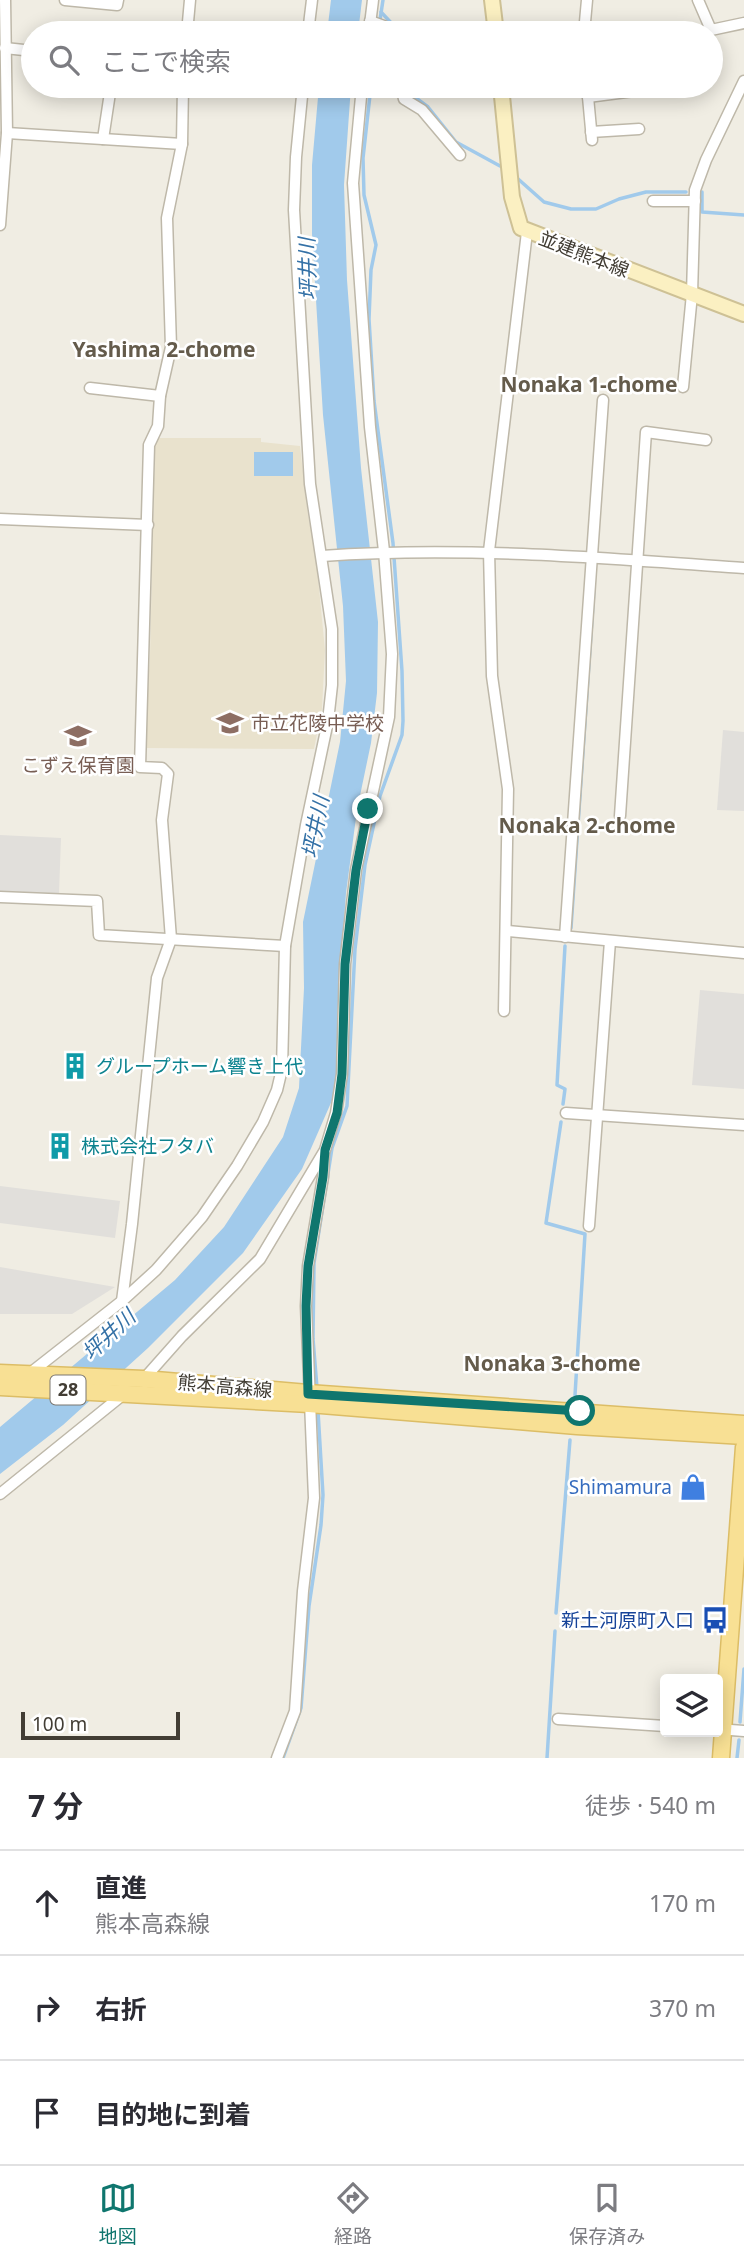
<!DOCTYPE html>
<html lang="ja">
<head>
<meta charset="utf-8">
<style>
	body { margin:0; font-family:"Noto Sans","Noto Sans JP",sans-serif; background:#f2f2f3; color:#2b2b33 }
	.controls { position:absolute; right:21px; bottom:21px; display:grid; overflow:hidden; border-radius:7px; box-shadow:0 4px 18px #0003 }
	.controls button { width:63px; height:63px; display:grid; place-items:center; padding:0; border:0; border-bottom:2px solid #e1e1e2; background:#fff; color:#2b2b33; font:35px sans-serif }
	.scale { position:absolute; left:21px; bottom:18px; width:159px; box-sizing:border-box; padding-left:7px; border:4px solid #423d34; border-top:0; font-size:19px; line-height:24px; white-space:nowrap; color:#423d34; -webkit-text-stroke:5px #fff; paint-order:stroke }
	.stop { position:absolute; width:21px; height:21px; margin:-16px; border:5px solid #0f766e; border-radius:50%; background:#fff }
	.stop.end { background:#0f766e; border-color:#fff; box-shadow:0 2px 7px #0008 }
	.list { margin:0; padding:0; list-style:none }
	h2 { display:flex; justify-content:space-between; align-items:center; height:91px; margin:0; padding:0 28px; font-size:30px }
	h2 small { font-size:23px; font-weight:400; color:#7c7c81 }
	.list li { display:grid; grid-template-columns:46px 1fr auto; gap:21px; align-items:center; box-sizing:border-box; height:105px; padding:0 28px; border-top:2px solid #e1e1e2 }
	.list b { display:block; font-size:26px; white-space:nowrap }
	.list p { margin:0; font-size:23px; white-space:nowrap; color:#7c7c81 }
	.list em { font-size:23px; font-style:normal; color:#7c7c81 }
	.icon { flex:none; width:38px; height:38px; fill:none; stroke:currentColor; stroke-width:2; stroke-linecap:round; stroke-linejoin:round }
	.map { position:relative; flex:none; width:744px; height:1758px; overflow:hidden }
	.search { position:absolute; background:#fff; box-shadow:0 4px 18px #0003; left:21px; right:21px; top:21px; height:77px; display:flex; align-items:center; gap:18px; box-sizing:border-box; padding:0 24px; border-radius:38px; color:#7c7c81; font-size:26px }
	.sheet { height:406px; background:#fff }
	nav { display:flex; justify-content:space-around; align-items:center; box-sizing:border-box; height:98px; border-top:2px solid #e1e1e2; background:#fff; font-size:19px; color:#7c7c81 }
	nav a { display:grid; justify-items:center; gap:4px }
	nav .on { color:#0f766e }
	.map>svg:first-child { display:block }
</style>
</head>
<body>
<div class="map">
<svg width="744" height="1758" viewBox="0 0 744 1758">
	<rect width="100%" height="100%" fill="#f0ede3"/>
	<path fill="#e9e2cd" d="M 155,438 L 261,438 L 261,442 L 300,446 L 308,515 L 316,557 L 325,650 L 322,709 L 314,749 L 144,748 L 150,656 Z"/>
	<g fill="#e1dfdb">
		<path d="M 723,730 L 744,732 L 744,811 L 717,810 Z"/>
		<path d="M 0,835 L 61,838 L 59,894 L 0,891 Z"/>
		<path d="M 700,990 L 744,994 L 744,1089 L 692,1085 Z"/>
		<path d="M 0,1186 L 120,1201 L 115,1238 L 0,1223 Z"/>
		<path d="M 0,1267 L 115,1287 L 72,1314 L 0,1314 Z"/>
	</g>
	<g fill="#a1caeb">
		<path d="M 331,0 L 362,0 L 358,33 L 327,33 Z"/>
		<path d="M 319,86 L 351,86 L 344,185 L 347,280 L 361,468 L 378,622 L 377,693 L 371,743 L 357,810 L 346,893 L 337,1019 L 337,1089 L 302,1169 L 243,1253 L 148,1348 L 63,1425 L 0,1474 L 0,1427 L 175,1280 L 224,1227 L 283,1137 L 299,1088 L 304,988 L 303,922 L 340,742 L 346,681 L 343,606 L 323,415 L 312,234 L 312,165 Z"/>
		<rect x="254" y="452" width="39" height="24"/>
	</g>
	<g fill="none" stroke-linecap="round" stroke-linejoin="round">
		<g stroke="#a1caeb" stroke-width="3.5">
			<path d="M 381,12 L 395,27 L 397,33"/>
			<path d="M 378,33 L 383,0"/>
			<path d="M 408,86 L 412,95 L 428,107 L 456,142 L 500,166"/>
			<path d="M 517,178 L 544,202 L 571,209 L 596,209 L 619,199 L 646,192 L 686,192"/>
			<path d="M 702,192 L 702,212 L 744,215"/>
			<path d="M 571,928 L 594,589"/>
			<path d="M 563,1104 L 565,1089 L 557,1085 L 565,946"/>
			<path d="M 561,1122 L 546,1223 L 585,1234 L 575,1395"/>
			<path d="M 317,1388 L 313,1339 L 314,1263 L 332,1148 L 347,1106 L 355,949 L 365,865 L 380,796 L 402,735 L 403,721 L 402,671 L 393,543 L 374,401 L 369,319 L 371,270 L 376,245 L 364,195 L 363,158 L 371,86"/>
			<path d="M 556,1613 L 570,1440"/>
			<path d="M 740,1722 L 744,1669"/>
			<path d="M 283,1758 L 301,1708 L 309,1606 L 321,1525 L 323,1495 L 318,1411"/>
			<path d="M 547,1758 L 555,1631"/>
			<path d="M 737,1758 L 739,1740"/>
		</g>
		<defs>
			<g id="minor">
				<path d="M 65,0 L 117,5 L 118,0"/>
				<path d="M 698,0 L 711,30 L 744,23"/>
				<path d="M 370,21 L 384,26 L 388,33"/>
				<path d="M 187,33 L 190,0"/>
				<path d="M 308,33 L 312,0"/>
				<path d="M 369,33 L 373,0"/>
				<path d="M 584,33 L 587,0"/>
				<path d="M 5,48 L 33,51"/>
				<path d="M 401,86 L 404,99 L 422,110 L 460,155"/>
				<path d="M 587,86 L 592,140"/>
				<path d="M 588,97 L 634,91"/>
				<path d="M 591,132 L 639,129"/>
				<path d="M 7,133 L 182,144"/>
				<path d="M 103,139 L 111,86"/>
				<path d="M 653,201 L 695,201"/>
				<path d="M 0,225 L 7,133 L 5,0"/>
				<path d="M 683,387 L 692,294 L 695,190 L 706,160 L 744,81"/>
				<path d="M 90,388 L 160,396"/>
				<path d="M 0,519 L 148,525"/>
				<path d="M 322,556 C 463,546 603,558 744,568"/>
				<path d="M 620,816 L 646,432 L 706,440"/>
				<path d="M 0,897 L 97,901 L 99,935 L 285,946"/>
				<path d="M 507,931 L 744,953"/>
				<path d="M 565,937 L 603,400"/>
				<path d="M 504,1011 L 508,789 L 492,676 L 489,551 L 527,232"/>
				<path d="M 566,1113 L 744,1125"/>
				<path d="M 589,1226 L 610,941"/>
				<path d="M 122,1301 L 132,1224 L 157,978 L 171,939 L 162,820 L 168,774 L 162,768 L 140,767 L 149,445 L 158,426 L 160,396 L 171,347 L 167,218 L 182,144 L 183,86"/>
				<path d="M 29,1374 L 122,1301 L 156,1270 L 202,1217 L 237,1166 L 263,1122 L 277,1090 L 282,1069 L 285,946 L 306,825 L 328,721 L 332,685 L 332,629 L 310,484 L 294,210 L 296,157 L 303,86"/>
				<path d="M 143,1380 L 182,1336 L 260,1259 L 325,1150 L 336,1113 L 342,1074 L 345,964 L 356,870 L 389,717 L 392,654 L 384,551 L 370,427 L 353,183 L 362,86"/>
				<path d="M 0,1494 L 125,1393"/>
				<path d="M 558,1719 L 665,1726"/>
				<path d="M 718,1729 L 744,1731"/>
				<path d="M 277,1758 L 295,1711 L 303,1591 L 314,1498 L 306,1306 L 308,1266 L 323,1177 L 324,1154"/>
			</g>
			<g id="secondary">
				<path d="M 492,0 L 496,33"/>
				<path d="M 501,86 L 512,197 L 521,228 L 744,314"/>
			</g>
			<g id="primary">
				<path d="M 0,1373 L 144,1379 L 308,1393 L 744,1424"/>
				<path d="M 0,1387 L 309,1404 L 577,1426 L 744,1436"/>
				<path d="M 721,1758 L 744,1447"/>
			</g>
		</defs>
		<use href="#minor" stroke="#beb8a9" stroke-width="13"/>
		<use href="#secondary" stroke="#cec195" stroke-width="18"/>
		<use href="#primary" stroke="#dcbd66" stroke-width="19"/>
		<use href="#minor" stroke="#fff" stroke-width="10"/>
		<use href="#secondary" stroke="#fbf0c2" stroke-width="14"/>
		<use href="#primary" stroke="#f8e094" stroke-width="16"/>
	</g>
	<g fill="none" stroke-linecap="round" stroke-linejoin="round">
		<path stroke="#0f766e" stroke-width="9" d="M 368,809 L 356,870 L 345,964 L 342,1074 L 337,1113 L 325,1150 L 323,1177 L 308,1266 L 306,1306 L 308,1394 L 580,1411"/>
	</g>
	<defs>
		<symbol id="school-bare" viewBox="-9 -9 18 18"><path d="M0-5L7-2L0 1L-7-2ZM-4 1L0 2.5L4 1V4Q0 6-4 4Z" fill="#8d6e63" stroke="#fff" stroke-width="2.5" paint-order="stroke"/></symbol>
		<symbol id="building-bare" viewBox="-9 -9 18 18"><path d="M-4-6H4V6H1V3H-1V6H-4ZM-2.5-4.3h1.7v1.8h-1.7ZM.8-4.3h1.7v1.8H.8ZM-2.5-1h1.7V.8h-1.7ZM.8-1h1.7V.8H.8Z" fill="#0f9aa8" stroke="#fff" stroke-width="2.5" paint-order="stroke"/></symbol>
		<symbol id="shop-bare" viewBox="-9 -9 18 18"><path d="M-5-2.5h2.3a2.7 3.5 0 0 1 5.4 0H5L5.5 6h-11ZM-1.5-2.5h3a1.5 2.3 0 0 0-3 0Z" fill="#3f7fe0" stroke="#fff" stroke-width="2.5" paint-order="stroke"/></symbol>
		<symbol id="bus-bare" viewBox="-9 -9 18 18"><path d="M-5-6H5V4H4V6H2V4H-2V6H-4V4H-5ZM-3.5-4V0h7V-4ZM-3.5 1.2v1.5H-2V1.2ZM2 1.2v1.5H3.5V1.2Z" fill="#1a4fb4" stroke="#fff" stroke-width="2.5" paint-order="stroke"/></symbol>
	</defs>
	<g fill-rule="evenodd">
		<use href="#school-bare" x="211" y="704" width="38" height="38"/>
		<use href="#school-bare" x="59" y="717" width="38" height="38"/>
		<use href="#building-bare" x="56" y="1047" width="38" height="38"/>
		<use href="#building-bare" x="41" y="1127" width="38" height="38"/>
		<use href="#shop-bare" x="674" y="1468" width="38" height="38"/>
		<use href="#bus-bare" x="696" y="1601" width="38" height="38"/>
	</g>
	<g text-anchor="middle" stroke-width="5" stroke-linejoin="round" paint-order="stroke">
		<rect fill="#fff" stroke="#7b7771" stroke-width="2" x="50.5" y="1375.5" width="35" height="29" rx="5"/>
		<g font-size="18" font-weight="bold" fill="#423d34">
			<text x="68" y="1396">28</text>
		</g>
		<g font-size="19" fill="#423d34" stroke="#fff">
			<text transform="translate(584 254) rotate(21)" y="7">並建熊本線</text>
			<text transform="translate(225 1386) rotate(5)" y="7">熊本高森線</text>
		</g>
		<g font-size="19" fill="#785e54" stroke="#fff" text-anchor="start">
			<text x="251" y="730">市立花陵中学校</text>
			<text x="78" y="772" text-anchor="middle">こずえ保育園</text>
		</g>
		<g font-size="19" fill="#0d838f" stroke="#fff" text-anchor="start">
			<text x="96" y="1073">グループホーム響き上代</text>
			<text x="81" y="1153">株式会社フタバ</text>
		</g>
		<g font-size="19" fill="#366cbe" stroke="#fff" text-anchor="end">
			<text x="672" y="1494">Shimamura</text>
		</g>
		<g font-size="19" fill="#164399" stroke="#fff" text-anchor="end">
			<text x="694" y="1627">新土河原町入口</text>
		</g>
		<g font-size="21" font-style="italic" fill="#3471a6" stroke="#fff">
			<text transform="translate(308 269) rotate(-92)" y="7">坪井川</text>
			<text transform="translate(316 827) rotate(-79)" y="7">坪井川</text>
			<text transform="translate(109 1335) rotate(-43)" y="7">坪井川</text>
		</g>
		<g font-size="21" font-weight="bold" fill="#645b4b" stroke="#fff">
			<text x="164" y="357">Yashima 2-chome</text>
			<text x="589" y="392">Nonaka 1-chome</text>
			<text x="587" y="833">Nonaka 2-chome</text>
			<text x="552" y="1371">Nonaka 3-chome</text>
		</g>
	</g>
</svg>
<div class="controls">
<button><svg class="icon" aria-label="layers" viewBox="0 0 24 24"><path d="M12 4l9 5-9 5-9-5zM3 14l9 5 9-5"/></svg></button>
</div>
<div class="scale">100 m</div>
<div class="stop" style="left:580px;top:1411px"></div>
<div class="stop end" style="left:368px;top:809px"></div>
<div class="search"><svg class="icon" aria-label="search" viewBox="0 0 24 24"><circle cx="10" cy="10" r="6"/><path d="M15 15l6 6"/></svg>ここで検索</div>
</div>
<section class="sheet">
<h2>7 分<small>徒歩 · 540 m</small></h2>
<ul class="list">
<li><svg class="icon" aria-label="ahead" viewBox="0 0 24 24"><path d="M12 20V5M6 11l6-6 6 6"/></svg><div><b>直進</b><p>熊本高森線</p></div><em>170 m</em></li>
<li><svg class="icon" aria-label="right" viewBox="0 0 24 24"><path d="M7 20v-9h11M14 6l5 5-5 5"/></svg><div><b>右折</b></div><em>370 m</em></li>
<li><svg class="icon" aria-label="arrive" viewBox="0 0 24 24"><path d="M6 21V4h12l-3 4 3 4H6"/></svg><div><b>目的地に到着</b></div></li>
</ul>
</section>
<nav>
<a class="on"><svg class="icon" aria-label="map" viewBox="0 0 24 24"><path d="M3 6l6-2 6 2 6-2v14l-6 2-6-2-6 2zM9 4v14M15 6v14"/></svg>地図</a>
<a><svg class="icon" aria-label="directions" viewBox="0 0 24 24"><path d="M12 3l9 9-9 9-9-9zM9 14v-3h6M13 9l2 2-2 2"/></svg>経路</a>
<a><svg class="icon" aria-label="saved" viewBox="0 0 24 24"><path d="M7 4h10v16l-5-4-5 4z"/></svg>保存済み</a>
</nav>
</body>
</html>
